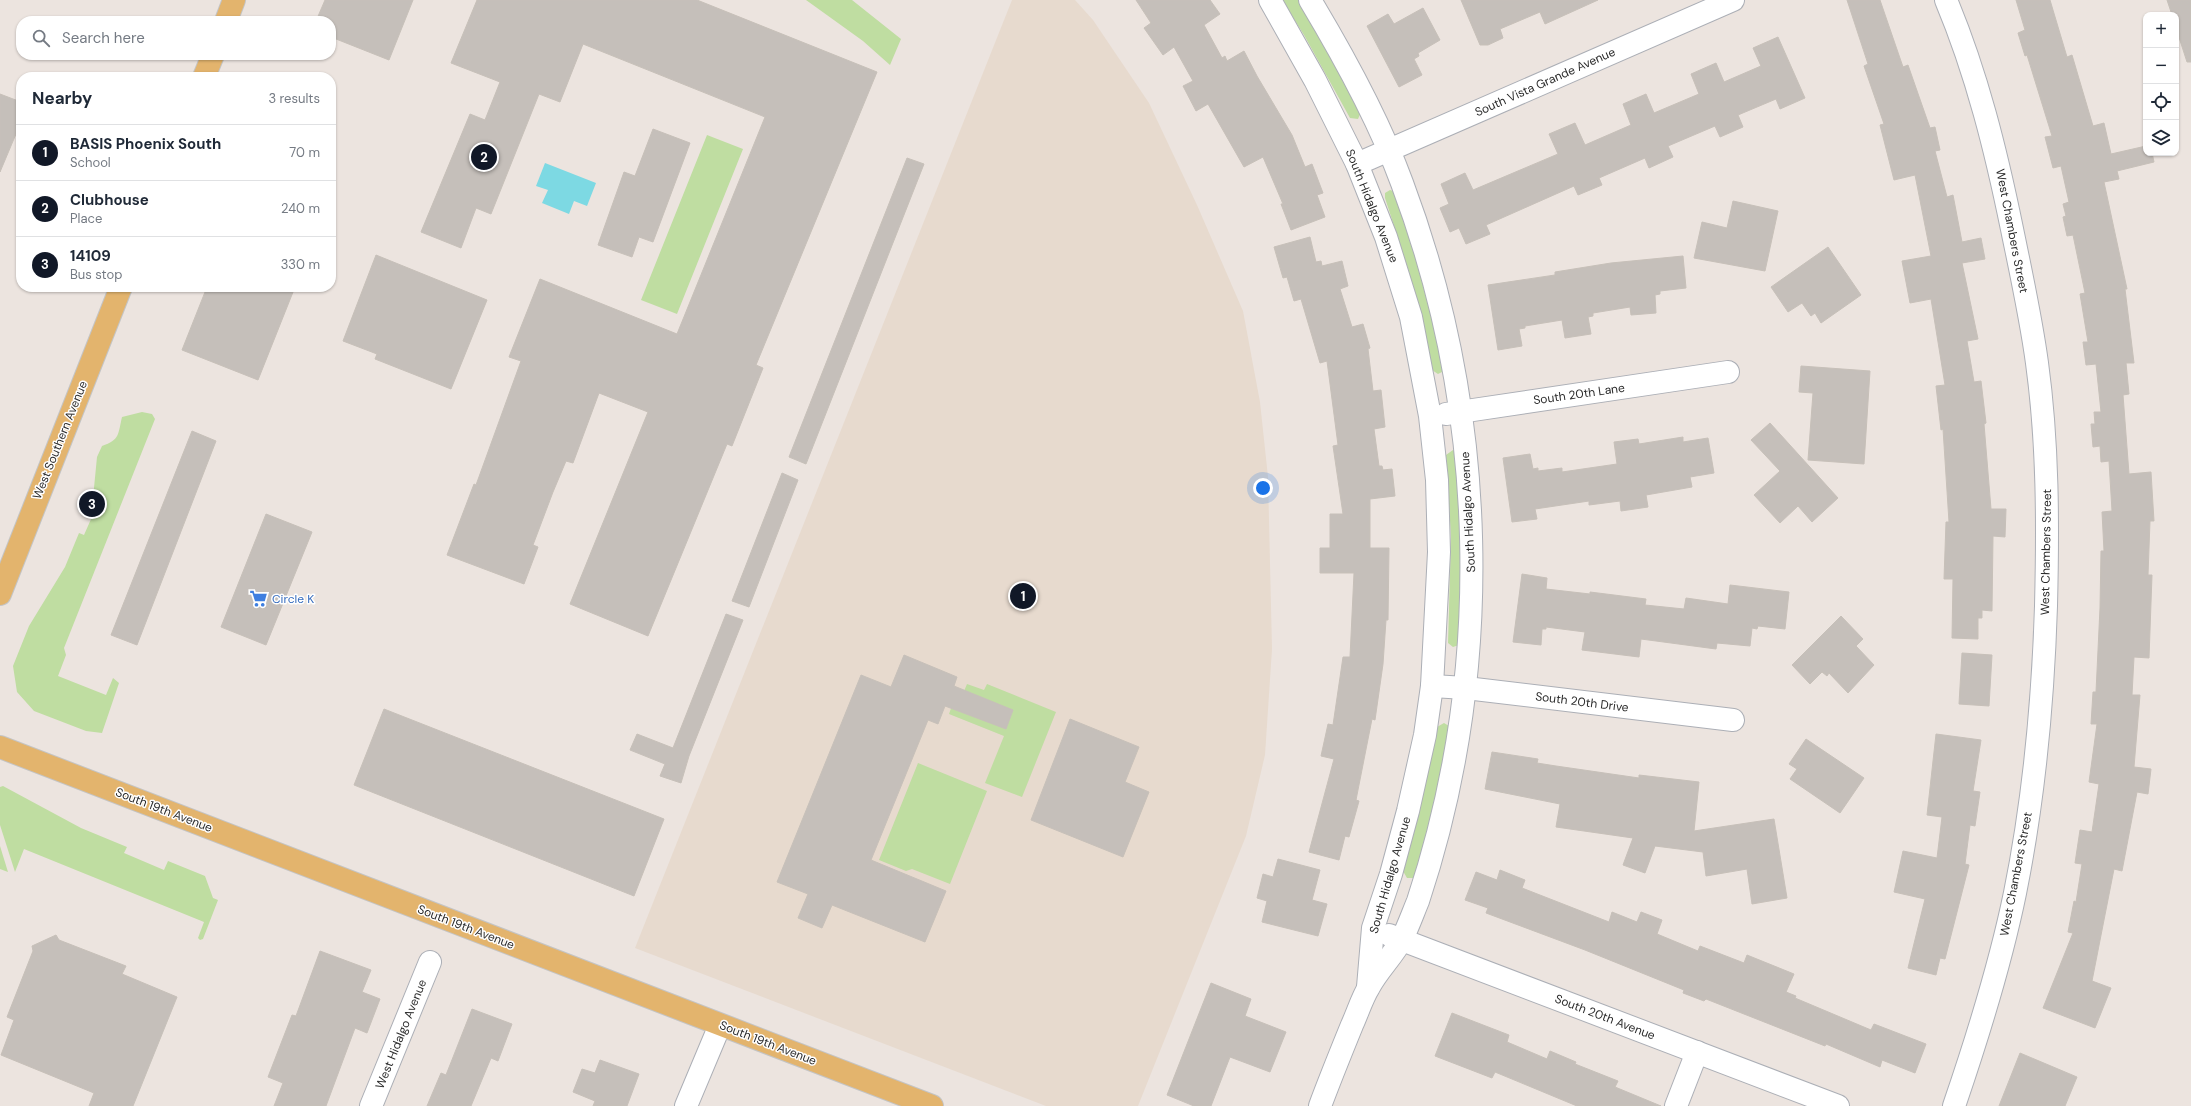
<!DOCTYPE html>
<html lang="en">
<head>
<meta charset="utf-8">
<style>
	body { margin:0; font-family:"DM Sans",sans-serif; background:#f2f2f3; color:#1f2937 }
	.controls { position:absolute; right:12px; top:12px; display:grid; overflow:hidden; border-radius:8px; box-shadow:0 1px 3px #0004 }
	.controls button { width:36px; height:36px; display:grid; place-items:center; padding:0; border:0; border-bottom:1px solid #e0e1e3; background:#fff; color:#1f2937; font:20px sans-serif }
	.you { position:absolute; left:1263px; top:488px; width:14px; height:14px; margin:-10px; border:3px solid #fff; border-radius:50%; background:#1a73e8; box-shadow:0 0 0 6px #1a73e833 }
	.badge { display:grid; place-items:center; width:26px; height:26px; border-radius:50%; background:#111827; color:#fff; font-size:13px; font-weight:700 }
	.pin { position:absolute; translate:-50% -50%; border:2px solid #fff; box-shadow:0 1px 4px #0006 }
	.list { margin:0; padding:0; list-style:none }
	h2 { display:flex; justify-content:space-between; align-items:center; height:52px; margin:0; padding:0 16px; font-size:17px }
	h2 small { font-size:13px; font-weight:400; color:#747a83 }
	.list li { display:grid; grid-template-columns:26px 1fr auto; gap:12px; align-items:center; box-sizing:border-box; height:56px; padding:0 16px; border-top:1px solid #e0e1e3 }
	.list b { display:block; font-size:15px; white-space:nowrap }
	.list p { margin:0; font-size:13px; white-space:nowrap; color:#747a83 }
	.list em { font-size:13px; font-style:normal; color:#747a83 }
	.icon { flex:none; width:22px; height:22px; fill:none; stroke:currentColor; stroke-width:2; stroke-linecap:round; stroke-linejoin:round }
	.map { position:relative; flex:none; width:2191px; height:1106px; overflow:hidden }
	.search { position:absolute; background:#fff; box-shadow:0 1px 3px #0004; left:16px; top:16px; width:320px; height:44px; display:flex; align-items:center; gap:10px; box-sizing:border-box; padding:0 14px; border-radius:16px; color:#747a83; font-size:15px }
	.panel { position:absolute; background:#fff; box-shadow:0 1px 3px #0004; left:16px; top:72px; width:320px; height:220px; border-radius:16px }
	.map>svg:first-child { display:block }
</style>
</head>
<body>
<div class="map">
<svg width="2191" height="1106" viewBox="0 0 2191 1106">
	<rect width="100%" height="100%" fill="#ece4df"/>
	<path fill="#e7dace" d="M 1012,0 L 1075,0 L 1093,20 L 1149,103 L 1197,205 L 1243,311 L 1260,402 L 1268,477 L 1272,649 L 1265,755 L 1246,836 L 1138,1106 L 1046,1106 L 635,948 Z"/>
	<g fill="#bfdda1">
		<path d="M 806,0 L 852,0 L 901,39 L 890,65 L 863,41 Z"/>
		<path d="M 1282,0 L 1299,0 L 1361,112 L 1358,119 L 1350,118 L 1304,35 Z"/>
		<path d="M 707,135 L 743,149 L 677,314 L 641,300 Z"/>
		<path d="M 1390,190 L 1396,192 L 1428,288 L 1444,371 L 1438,374 L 1432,370 L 1409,272 L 1385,198 L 1385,193 Z"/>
		<path d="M 142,412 L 152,414 L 155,419 L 64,648 L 66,655 L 58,676 L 106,695 L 113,678 L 119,683 L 102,733 L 86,731 L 34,711 L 17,692 L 13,666 L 29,626 L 65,567 L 79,533 L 84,535 L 99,501 L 93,498 L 97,457 L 102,446 C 120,440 118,434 122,417 Z"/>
		<path d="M 1453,450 L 1455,451 L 1464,584 L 1459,645 L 1453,647 L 1448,643 L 1451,537 L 1446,455 Z"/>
		<path d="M 967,684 L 984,690 L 987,684 L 1056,712 L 1022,797 L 985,783 L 1004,736 L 949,714 L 956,694 L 962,696 Z"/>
		<path d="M 1444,723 L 1449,726 L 1436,802 L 1416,876 L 1413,878 L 1407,878 L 1403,871 L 1419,813 L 1437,727 Z"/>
		<path d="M 918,763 L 987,791 L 950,884 L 912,869 L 906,871 L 879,860 Z"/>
		<path d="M 3,786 L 81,828 L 127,847 L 124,853 L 164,870 L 168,861 L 205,876 L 213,898 L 218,900 L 203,939 L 200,940 L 198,938 L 204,922 L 24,849 L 15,872 L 0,825 L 0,787 Z"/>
		<path d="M 0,846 L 8,872 L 0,869 Z"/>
	</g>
	<path fill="#7dd9e3" d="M 545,163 L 596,183 L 587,206 L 574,201 L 569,214 L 542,203 L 548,190 L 536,186 Z"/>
	<g fill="#c5bfba" stroke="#c7c0b9">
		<path d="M 325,0 L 413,0 L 389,60 L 331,37 L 331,21 L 316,21 Z"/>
		<path d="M 477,0 L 697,0 L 877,72 L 756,365 L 763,368 L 732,446 L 727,444 L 648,636 L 570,604 L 648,412 L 599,393 L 573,463 L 566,461 L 553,492 L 533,545 L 538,547 L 524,584 L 447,555 L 474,484 L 476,485 L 521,361 L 509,357 L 540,279 L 677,334 L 765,117 L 583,44 L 560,102 L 539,94 L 491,214 L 476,208 L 461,248 L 421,232 L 470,114 L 485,120 L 500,82 L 451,63 Z"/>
		<path d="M 1136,0 L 1210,0 L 1220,14 L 1204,25 L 1222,58 L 1225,56 L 1227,61 L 1244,51 L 1257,76 L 1292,135 L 1305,167 L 1312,164 L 1323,193 L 1317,195 L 1325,217 L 1291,230 L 1281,204 L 1283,204 L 1263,157 L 1244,167 L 1208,104 L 1196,111 L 1183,86 L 1193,81 L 1174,47 L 1163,55 L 1144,28 L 1151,23 Z"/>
		<path d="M 1461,0 L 1598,0 L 1545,24 L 1540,12 L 1500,29 L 1503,38 L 1488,45 L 1480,45 Z"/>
		<path d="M 1847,0 L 1880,0 L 1903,67 L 1908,65 L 1930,128 L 1935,127 L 1940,150 L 1935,151 L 1947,197 L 1953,195 L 1962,242 L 1981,238 L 1985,259 L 1962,263 L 1978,339 L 1967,341 L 1974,382 L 1981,381 L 1986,423 L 1984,424 L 1991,509 L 2006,509 L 2005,537 L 1993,536 L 1992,611 L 1982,610 L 1982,618 L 1978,618 L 1978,639 L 1952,638 L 1953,579 L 1944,579 L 1946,522 L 1949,522 L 1943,429 L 1941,430 L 1936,386 L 1945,385 L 1931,299 L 1910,303 L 1902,261 L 1931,256 L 1915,175 L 1894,180 L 1880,125 L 1884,124 L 1864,66 L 1868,64 Z"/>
		<path d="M 2016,0 L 2050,0 L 2067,57 L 2072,55 L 2093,126 L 2104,123 L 2111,154 L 2146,146 L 2146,153 L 2152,153 L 2154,162 L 2117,171 L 2119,179 L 2104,182 L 2127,289 L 2125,289 L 2134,363 L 2126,363 L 2129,394 L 2123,395 L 2129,474 L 2151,472 L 2154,521 L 2150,521 L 2148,575 L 2152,575 L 2149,658 L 2134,657 L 2132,695 L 2140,695 L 2134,767 L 2151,769 L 2148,794 L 2137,792 L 2122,871 L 2114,869 L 2092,981 L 2111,988 L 2095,1028 L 2043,1008 L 2073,933 L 2068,932 L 2074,901 L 2076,902 L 2082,864 L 2075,863 L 2080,830 L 2092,832 L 2099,784 L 2089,782 L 2097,724 L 2091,724 L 2093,692 L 2096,692 L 2100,608 L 2101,551 L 2104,551 L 2102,512 L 2112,511 L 2109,461 L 2101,462 L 2100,446 L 2093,447 L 2091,424 L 2095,424 L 2094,412 L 2101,412 L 2096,364 L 2086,365 L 2083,342 L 2088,342 L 2080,294 L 2085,293 L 2073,235 L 2067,236 L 2063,217 L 2066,216 L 2063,204 L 2069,202 L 2061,166 L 2053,168 L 2045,137 L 2052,136 L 2027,55 L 2025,56 L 2018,33 L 2025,30 Z"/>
		<path d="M 2167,0 L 2191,0 L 2191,62 L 2187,62 L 2176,28 L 2176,15 L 2172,15 Z"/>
		<path d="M 1423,8 L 1440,40 L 1418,53 L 1419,56 L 1414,59 L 1422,75 L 1399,87 L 1367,26 L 1388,14 L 1394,24 Z"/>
		<path d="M 1778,37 L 1805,98 L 1780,109 L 1776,99 L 1738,115 L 1743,127 L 1720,137 L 1715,126 L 1668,146 L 1673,157 L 1649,168 L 1645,158 L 1599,178 L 1602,185 L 1578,195 L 1574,186 L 1486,225 L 1490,234 L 1466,244 L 1459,228 L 1450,232 L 1440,208 L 1449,204 L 1441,184 L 1465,173 L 1473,190 L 1558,154 L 1549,134 L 1575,123 L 1585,145 L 1631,125 L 1623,104 L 1646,94 L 1654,113 L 1699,94 L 1691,74 L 1716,63 L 1724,82 L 1761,66 L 1753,48 Z"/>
		<path d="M 0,94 L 21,102 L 21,122 L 0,172 Z"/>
		<path d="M 653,129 L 690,143 L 653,242 L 639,237 L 632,257 L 598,245 L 624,172 L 635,176 Z"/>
		<path d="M 907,158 L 924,164 L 806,464 L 789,457 Z"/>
		<path d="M 1733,201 L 1778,211 L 1765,271 L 1694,258 L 1702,222 L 1727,228 Z"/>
		<path d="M 1310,237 L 1316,262 L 1321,261 L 1322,266 L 1342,261 L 1348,286 L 1340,289 L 1352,327 L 1363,324 L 1370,348 L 1368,349 L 1373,391 L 1381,390 L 1385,427 L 1374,429 L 1379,466 L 1382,466 L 1383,470 L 1392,469 L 1395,496 L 1370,499 L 1370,548 L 1389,548 L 1388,620 L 1386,620 L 1383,664 L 1375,720 L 1372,719 L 1356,800 L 1359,801 L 1349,837 L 1345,836 L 1339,860 L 1309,852 L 1334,759 L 1321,756 L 1328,724 L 1333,725 L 1343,657 L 1350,657 L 1354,573 L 1320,573 L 1320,548 L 1330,548 L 1330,514 L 1343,514 L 1333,446 L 1338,445 L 1327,361 L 1320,363 L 1301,299 L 1294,301 L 1287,277 L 1283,278 L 1274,247 Z"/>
		<path d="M 1828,247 L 1861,295 L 1821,323 L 1815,313 L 1811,316 L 1802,303 L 1788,312 L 1771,287 Z"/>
		<path d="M 376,255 L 487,300 L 451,389 L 375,359 L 377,354 L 343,341 Z"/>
		<path d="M 1683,256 L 1686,288 L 1660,291 L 1660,294 L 1655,295 L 1656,313 L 1631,315 L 1630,307 L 1593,313 L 1593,316 L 1588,317 L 1591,334 L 1565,338 L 1562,320 L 1525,326 L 1525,328 L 1519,329 L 1522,346 L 1498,350 L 1488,285 L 1555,275 L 1555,272 L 1611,263 Z"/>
		<path d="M 207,287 L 295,287 L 258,380 L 182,350 Z"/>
		<path d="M 1801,366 L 1870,371 L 1864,464 L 1808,460 L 1813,393 L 1799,392 Z"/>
		<path d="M 1770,423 L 1838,498 L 1812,522 L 1798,506 L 1780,523 L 1754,495 L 1780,471 L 1751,440 Z"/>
		<path d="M 192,431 L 216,441 L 137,645 L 111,635 Z"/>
		<path d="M 1683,437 L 1683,442 L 1708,438 L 1714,473 L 1690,477 L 1692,487 L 1646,495 L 1648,507 L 1621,511 L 1620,501 L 1589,505 L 1589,501 L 1535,509 L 1537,519 L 1512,522 L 1503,458 L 1530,454 L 1533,469 L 1538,468 L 1538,471 L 1562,468 L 1562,472 L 1617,464 L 1614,442 L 1638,439 L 1639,444 Z"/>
		<path d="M 782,473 L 798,480 L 749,607 L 732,601 Z"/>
		<path d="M 266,514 L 312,532 L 266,645 L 221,627 Z"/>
		<path d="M 1522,574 L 1547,578 L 1546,589 L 1590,594 L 1590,592 L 1646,599 L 1645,605 L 1684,609 L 1686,598 L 1728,604 L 1730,585 L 1789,592 L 1785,629 L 1758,626 L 1757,629 L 1752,628 L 1750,646 L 1717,643 L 1716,649 L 1641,639 L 1639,657 L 1582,650 L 1585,632 L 1546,627 L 1546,629 L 1542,629 L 1541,645 L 1513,642 Z"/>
		<path d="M 726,614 L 743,620 L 689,756 L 681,783 L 660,776 L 665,764 L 630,750 L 637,734 L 673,748 Z"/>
		<path d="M 1841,616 L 1863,639 L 1856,646 L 1874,665 L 1848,693 L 1829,673 L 1827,676 L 1822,672 L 1810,684 L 1792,665 Z"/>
		<path d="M 1962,653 L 1992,655 L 1989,706 L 1959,704 Z"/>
		<path d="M 904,655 L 957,677 L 954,686 L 1013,710 L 1006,729 L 945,706 L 938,724 L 928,720 L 871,860 L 946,891 L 925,942 L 832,905 L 822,928 L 798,918 L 808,894 L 777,882 L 861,675 L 891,687 Z"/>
		<path d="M 384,709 L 664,819 L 634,896 L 354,785 Z"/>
		<path d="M 1070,719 L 1139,747 L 1125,782 L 1149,792 L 1123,857 L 1031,820 Z"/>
		<path d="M 1936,734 L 1981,740 L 1973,791 L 1980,792 L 1975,826 L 1970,825 L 1965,864 L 1969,865 L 1945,959 L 1940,958 L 1936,975 L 1908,968 L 1925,899 L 1894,892 L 1903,851 L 1937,858 L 1942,817 L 1927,815 Z"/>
		<path d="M 1806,739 L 1864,778 L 1840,813 L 1790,779 L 1797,769 L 1789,764 Z"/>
		<path d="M 1492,752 L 1538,759 L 1537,763 L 1556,766 L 1639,778 L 1639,775 L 1699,782 L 1694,831 L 1774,819 L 1787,898 L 1752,904 L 1747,869 L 1706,876 L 1703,852 L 1655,846 L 1645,873 L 1623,865 L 1633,838 L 1556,827 L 1560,804 L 1485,789 Z"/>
		<path d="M 1278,859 L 1320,870 L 1312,900 L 1327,904 L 1318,936 L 1262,922 L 1267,901 L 1257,898 L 1263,874 L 1273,877 Z"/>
		<path d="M 1500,870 L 1525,880 L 1522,888 L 1609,922 L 1612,912 L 1637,922 L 1641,912 L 1662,920 L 1657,934 L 1698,951 L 1700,946 L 1744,963 L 1747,955 L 1794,974 L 1786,992 L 1796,996 L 1795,998 L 1871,1030 L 1874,1024 L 1926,1044 L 1915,1073 L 1882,1060 L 1880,1067 L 1826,1044 L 1825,1046 L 1706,999 L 1704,1001 L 1683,993 L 1684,990 L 1585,950 L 1486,913 L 1488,908 L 1465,900 L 1476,872 L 1497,880 Z"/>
		<path d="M 56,935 L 59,940 L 126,966 L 122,974 L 177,997 L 133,1106 L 89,1106 L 94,1093 L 1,1055 L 14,1020 L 7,1017 L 33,951 L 32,946 Z"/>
		<path d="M 320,951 L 371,970 L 362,992 L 380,999 L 367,1033 L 355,1028 L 326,1106 L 274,1106 L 283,1083 L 268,1077 L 292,1015 L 296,1016 Z"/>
		<path d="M 1211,983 L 1251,999 L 1245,1016 L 1286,1032 L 1270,1072 L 1230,1057 L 1211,1106 L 1194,1106 L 1167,1095 Z"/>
		<path d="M 472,1009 L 512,1024 L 498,1061 L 491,1058 L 471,1106 L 427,1106 L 441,1073 L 446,1075 Z"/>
		<path d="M 1452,1013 L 1509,1035 L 1507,1042 L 1547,1059 L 1550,1051 L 1576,1062 L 1575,1064 L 1618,1081 L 1615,1087 L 1661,1106 L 1577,1106 L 1495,1072 L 1492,1078 L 1435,1056 Z"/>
		<path d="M 2020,1053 L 2077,1077 L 2065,1106 L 1999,1106 Z"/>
		<path d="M 600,1060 L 639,1074 L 627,1106 L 593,1106 L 595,1101 L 573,1092 L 582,1069 L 595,1073 Z"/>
	</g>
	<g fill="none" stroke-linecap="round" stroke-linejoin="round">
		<defs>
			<g id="minor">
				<path d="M 1270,0 L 1315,80 L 1357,164 L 1386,237 L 1411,317 L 1430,416 L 1437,480 L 1439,552 L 1432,686 L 1425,735 L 1408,811 L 1391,874 L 1373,928 L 1368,987"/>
				<path d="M 1310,0 C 1343,55 1380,123 1402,183 C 1488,412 1495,669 1418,901 C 1413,913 1408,927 1402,939 C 1393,956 1378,970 1369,987 C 1362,998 1358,1012 1352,1025 C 1341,1052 1330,1079 1320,1106"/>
				<path d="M 1946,0 C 1977,74 1996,151 2012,229 C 2021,273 2031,318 2037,363 C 2048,443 2048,525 2046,606 C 2043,702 2034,799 2015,893 C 2000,966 1978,1036 1954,1106"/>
				<path d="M 1357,164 L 1733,0"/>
				<path d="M 1446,414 L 1728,372"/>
				<path d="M 1432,686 L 1466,688 L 1733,720"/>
				<path d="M 1389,935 L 1838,1106"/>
				<path d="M 371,1106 L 430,962"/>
				<path d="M 686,1106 L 720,1025"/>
				<path d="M 1676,1106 L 1697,1052"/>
			</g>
			<g id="major">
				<path d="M 226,21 L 234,0"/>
				<path d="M 204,77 L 213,55"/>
				<path d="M 0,594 L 121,287"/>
				<path d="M 0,747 L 932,1106"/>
			</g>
		</defs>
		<use href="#minor" stroke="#acafb6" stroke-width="24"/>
		<use href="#major" stroke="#c4c4c4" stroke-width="24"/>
		<use href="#minor" stroke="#fff" stroke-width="22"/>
		<use href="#major" stroke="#e3b46d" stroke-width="22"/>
	</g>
	<defs>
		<symbol id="supermarket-bare" viewBox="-9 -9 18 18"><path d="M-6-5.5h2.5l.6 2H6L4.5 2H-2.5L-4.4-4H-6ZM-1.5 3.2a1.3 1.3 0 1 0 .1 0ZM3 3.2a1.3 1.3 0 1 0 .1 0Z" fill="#3f7fe0" stroke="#fff" stroke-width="2.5" paint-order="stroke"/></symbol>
	</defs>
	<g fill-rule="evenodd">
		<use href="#supermarket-bare" x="246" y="586" width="25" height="25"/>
	</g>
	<g text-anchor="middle" stroke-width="3" stroke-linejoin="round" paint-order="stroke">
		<g font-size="12" fill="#2b2b2b" stroke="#fff">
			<text transform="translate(1545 82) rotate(-24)" y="4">South Vista Grande Avenue</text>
			<text transform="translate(1372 206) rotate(68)" y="4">South Hidalgo Avenue</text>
			<text transform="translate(2012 231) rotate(79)" y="4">West Chambers Street</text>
			<text transform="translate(1579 394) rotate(-8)" y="4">South 20th Lane</text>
			<text transform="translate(60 440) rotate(-68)" y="4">West Southern Avenue</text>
			<text transform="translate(1468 512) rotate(-93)" y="4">South Hidalgo Avenue</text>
			<text transform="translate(2046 552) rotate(-89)" y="4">West Chambers Street</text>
			<text transform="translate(1582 702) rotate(7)" y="4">South 20th Drive</text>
			<text transform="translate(164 810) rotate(21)" y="4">South 19th Avenue</text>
			<text transform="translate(2016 874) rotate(-79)" y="4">West Chambers Street</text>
			<text transform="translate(1390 875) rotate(-74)" y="4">South Hidalgo Avenue</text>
			<text transform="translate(466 927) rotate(21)" y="4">South 19th Avenue</text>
			<text transform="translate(1605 1017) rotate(21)" y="4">South 20th Avenue</text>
			<text transform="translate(401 1034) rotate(-68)" y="4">West Hidalgo Avenue</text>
			<text transform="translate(768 1043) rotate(21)" y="4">South 19th Avenue</text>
		</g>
		<g font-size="12" fill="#366cbe" stroke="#fff" text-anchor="start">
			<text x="272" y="603">Circle K</text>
		</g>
	</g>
</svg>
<div class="controls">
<button>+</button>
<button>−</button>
<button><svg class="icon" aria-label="locate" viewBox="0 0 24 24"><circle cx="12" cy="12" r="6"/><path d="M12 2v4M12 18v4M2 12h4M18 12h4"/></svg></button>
<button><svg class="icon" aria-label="layers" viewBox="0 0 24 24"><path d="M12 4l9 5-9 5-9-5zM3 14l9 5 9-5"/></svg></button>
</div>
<div class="you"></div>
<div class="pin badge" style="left:1023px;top:596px">1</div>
<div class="pin badge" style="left:484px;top:157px">2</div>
<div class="pin badge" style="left:92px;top:504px">3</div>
<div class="search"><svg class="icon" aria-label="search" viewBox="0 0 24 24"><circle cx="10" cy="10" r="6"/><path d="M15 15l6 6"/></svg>Search here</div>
<section class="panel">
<h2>Nearby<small>3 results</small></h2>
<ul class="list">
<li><span class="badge">1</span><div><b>BASIS Phoenix South</b><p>School</p></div><em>70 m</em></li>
<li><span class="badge">2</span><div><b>Clubhouse</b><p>Place</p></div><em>240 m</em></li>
<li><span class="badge">3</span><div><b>14109</b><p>Bus stop</p></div><em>330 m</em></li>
</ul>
</section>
</div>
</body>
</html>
